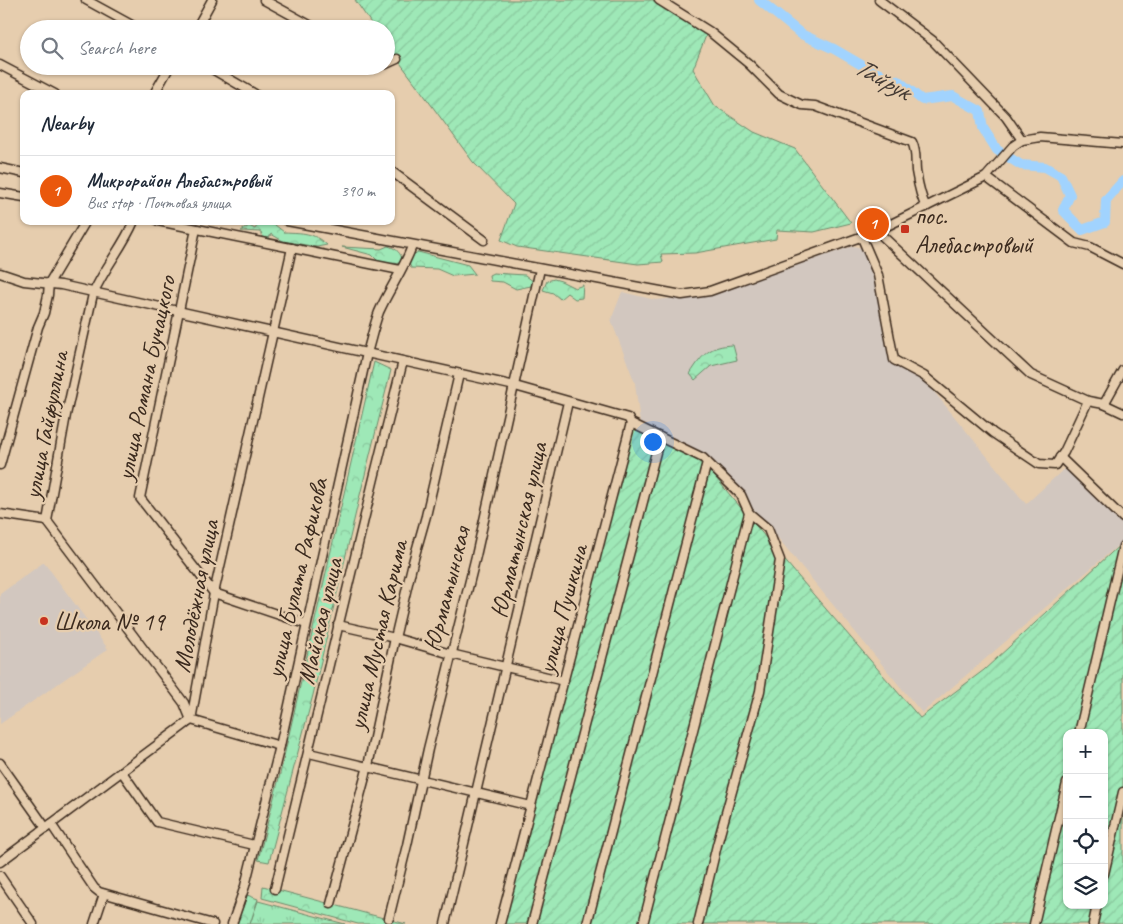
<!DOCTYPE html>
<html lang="en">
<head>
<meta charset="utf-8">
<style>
	body { margin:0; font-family:Caveat,sans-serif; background:#f2f2f3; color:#1f2937 }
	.controls { position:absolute; right:15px; bottom:15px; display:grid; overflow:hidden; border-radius:10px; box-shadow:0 1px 4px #0004 }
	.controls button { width:45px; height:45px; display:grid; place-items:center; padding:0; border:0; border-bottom:1px solid #e0e1e3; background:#fff; color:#1f2937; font:25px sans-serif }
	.you { position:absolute; left:652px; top:441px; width:18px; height:18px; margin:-12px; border:4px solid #fff; border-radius:50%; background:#1a73e8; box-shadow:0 0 0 8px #1a73e833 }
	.badge { display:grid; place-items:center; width:32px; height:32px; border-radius:50%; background:#ea580c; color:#fff; font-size:16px; font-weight:700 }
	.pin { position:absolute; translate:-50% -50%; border:2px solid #fff; box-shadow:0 1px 5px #0006 }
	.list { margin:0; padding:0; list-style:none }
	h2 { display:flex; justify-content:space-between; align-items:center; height:65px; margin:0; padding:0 20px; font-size:21px }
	h2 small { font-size:16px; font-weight:400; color:#747a83 }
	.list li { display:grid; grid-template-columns:32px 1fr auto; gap:15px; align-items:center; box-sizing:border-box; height:70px; padding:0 20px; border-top:1px solid #e0e1e3 }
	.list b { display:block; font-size:19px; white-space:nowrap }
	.list p { margin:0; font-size:16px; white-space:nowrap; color:#747a83 }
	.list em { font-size:16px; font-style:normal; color:#747a83 }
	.icon { flex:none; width:28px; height:28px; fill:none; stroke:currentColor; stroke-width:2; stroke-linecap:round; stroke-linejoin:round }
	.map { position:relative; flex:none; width:1123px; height:924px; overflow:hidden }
	.search { position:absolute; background:#fff; box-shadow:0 1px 4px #0004; left:20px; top:20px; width:375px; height:55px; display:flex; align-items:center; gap:12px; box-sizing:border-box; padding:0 18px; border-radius:28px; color:#747a83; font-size:19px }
	.panel { position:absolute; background:#fff; box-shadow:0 1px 4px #0004; left:20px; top:90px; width:375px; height:135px; border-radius:10px }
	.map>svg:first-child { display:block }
</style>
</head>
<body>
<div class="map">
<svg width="1123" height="924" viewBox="0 0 1123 924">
	<defs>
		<pattern id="grass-tufts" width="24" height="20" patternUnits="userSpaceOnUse" patternTransform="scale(1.25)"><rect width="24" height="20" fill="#9ee8b7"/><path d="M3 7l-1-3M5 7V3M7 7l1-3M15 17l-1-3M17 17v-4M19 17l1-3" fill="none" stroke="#89c79d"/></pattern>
		<pattern id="forest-crowns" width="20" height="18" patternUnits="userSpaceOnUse" patternTransform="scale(1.25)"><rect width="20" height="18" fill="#9ee8b7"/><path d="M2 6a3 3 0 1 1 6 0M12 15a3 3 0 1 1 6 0" fill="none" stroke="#89c79d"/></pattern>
		<pattern id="garden-furrows" width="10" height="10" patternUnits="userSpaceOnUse" patternTransform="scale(1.25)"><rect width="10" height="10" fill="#9ee8b7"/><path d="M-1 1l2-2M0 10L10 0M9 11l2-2" fill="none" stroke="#89c79d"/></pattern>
	</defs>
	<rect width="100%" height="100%" fill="#e6cdae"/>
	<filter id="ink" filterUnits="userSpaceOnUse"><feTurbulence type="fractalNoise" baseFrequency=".02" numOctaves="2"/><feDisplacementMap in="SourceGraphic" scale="10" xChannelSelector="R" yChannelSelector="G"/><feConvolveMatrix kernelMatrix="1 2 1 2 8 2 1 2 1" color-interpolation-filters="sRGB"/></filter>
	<g filter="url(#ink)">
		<g fill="#d2c7bf">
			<path d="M 853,246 L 862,248 L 883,305 L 892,362 L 926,382 L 1026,504 L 1066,467 L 1123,524 L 1123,541 L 922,713 L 759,515 L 705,462 L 640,423 L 635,383 L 611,320 L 622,292 L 656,300 L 713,294 Z"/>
			<path d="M 44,562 L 108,649 L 0,724 L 0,594 Z"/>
		</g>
		<path fill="url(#grass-tufts)" stroke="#6c896a" d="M 258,901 L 345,924 L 250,924 Z"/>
		<g fill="url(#forest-crowns)" stroke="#6c896a">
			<path d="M 259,223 L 275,225 L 284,232 C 304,233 312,232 327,245 L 317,247 L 283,241 L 271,234 L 269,238 L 263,237 L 261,232 L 241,231 L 249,226 L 255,229 Z"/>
			<path d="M 388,246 C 395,248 399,251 402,258 L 399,263 L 394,264 L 378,261 L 372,255 L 342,247 L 381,249 Z"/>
			<path d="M 418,252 L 468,265 L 475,274 L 453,276 L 437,269 L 411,268 L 409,263 L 411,256 Z"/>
			<path d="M 493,273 L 525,275 L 534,282 L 531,286 L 516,289 L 503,282 L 490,281 L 489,275 Z"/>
			<path d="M 554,279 L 561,281 L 575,288 L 583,285 L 582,298 L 575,299 L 567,293 L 560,299 L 553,293 L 543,290 L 547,281 Z"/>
			<path d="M 733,345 L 737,360 L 711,366 L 695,380 L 690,374 C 703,354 709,346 733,345 Z"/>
			<path d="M 374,362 L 391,370 L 359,499 L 313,695 L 269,862 L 258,860 L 280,774 Z"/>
			<path d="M 263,886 L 406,924 L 358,924 L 262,898 Z"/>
			<path d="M 247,895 L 258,899 L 250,924 L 237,924 Z"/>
		</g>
		<g fill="url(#garden-furrows)" stroke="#6c896a" fill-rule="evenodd">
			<path d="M 355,0 L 657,0 L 707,33 L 693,69 L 715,106 L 754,132 L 795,149 L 851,223 L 814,232 L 777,230 L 776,239 L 695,253 L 661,254 L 663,262 L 638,264 L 517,247 L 501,240 L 514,204 L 473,162 L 424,95 L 386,44 L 386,29 L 375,29 Z"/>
			<path d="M 629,428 L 670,445 L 705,465 L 813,594 L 920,718 L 984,670 L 1123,542 L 1123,924 L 502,924 ZM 1067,733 L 1104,733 L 1104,905 L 1067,905 Z"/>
		</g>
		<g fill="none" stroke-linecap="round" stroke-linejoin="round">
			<path stroke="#a1d3fe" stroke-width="10" d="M 759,0 L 801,34 L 834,49 L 872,71 L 900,82 L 922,100 L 953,96 L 980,111 L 983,128 L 997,150 L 1021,165 L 1045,167 L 1061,176 L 1070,195 L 1063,210 L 1082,230 L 1105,222 L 1106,200 L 1123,181"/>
			<defs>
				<g id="minor">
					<path d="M 86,0 L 139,29"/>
					<path d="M 264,0 L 317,29"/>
					<path d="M 659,0 L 710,32 L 749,64 L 779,94 L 802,105 L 815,106 L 912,142 C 917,152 915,160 916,171 C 918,183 920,196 926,207"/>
					<path d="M 879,0 L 933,41 L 1006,117 L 1022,140"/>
					<path d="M 196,29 L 212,0"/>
					<path d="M 386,64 L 397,59"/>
					<path d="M 0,65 L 55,94"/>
					<path d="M 207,66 L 255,94"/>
					<path d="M 154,94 L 170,66"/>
					<path d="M 0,168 L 24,173"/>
					<path d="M 391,171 L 484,240"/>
					<path d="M 986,177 L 1074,243 L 1090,247 L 1123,264"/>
					<path d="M 0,193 L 24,197"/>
					<path d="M 134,221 C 123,247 104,268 93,294 L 66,415 L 47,521 L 184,703 L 191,720 L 280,746"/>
					<path d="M 158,221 L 400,270"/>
					<path d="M 287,221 L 682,295 L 710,291 L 877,231 L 986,177 L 1013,146 L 1022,140 L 1040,137 L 1123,144"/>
					<path d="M 196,229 L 140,498 L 214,593 L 306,624"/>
					<path d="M 877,231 L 1031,375 L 1088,401 L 1104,404 L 1123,413"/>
					<path d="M 862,238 L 878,275 L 894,360 L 924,376 L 993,433 L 1039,464 L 1055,465 L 1064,452 L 1088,401"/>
					<path d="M 0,273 L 24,281 L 61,285 L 515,386 L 628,418 L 631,423 L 500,924"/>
					<path d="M 1104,404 L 1123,370"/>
					<path d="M 631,423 L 703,458 L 741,495 L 749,513 L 643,924"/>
					<path d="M 1060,457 L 1123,518"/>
					<path d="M 0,465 L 38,327 L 44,313 L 48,295 L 49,283 L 86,221"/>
					<path d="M 0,514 L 47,521"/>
					<path d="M 338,625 L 395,638 L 451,654 L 564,681"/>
					<path d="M 1079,733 L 1123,546"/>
					<path d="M 309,753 L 531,806"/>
					<path d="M 0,763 L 46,828"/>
					<path d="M 122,772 L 157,822 L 254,845"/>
					<path d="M 51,824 L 94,888 L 99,892 L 213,924"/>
					<path d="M 0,862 L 191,720 L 214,593 L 292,248"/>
					<path d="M 1104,874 L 1123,792"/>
					<path d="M 0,876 L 33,924"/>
					<path d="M 275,889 L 374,478 L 403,361"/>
					<path d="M 331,904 L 368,766 L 395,638 L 413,562 L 426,516 L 459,374"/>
					<path d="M 389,918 L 407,845 L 428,749 L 476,556 L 540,269"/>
					<path d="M 94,924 L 104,894"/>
					<path d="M 232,924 L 245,886 L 280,746 L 367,353 C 371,340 374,325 379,312 C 389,289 404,269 412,246"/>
					<path d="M 445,924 L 568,402"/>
					<path d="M 532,924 L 660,437"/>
					<path d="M 587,924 L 707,462"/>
					<path d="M 698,924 L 717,845 L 760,691 L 780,560 L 768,529 L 749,513"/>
					<path d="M 1034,924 L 1067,783"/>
					<path d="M 1093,924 L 1097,905"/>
				</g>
			</defs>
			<use href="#minor" stroke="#3b2a1e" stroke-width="11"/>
			<use href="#minor" stroke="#e6cdae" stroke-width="8"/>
		</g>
	</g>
	<g fill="#c8321e" stroke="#e6cdae" stroke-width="2">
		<rect x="900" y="224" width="10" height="10" rx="2.5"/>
		<circle cx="44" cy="621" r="5"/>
	</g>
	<g text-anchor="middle" stroke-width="4.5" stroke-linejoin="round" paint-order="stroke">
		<g font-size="25" fill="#3b2a1e" stroke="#e6cdae" text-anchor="start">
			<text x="915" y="224">пос.<tspan x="915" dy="29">Алебастровый</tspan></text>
			<text x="54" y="630">Школа № 19</text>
		</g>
		<g font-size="25" fill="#3b2a1e" stroke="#e6cdae">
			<text transform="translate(145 378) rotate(-78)" y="9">улица Романа Бучацкого</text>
			<text transform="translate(45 425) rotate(-79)" y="9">улица Гайфуллина</text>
			<text transform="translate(518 530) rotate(-77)" y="9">Юрматынская улица</text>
			<text transform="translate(296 578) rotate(-77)" y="9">улица Булата Рафикова</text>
			<text transform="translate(446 589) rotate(-76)" y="9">Юрматынская</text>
			<text transform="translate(195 596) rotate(-79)" y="9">Молодёжная улица</text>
			<text transform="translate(562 609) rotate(-75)" y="9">улица Пушкина</text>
			<text transform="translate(319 621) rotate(-77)" y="9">Майская улица</text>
			<text transform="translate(377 635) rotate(-77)" y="9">улица Мустая Карима</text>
		</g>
		<g font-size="26" font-style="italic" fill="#453b34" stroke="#e6cdae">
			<text transform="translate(883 78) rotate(29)" y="9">Тайрук</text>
		</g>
	</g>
</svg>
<div class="controls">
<button>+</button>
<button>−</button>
<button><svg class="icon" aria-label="locate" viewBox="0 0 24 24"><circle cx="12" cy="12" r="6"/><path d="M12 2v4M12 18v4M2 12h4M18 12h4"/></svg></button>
<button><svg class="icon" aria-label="layers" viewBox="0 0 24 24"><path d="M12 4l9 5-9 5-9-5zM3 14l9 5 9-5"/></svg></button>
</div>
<div class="you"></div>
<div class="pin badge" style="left:873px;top:224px">1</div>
<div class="search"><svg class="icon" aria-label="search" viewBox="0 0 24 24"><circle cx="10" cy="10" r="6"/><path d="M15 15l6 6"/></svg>Search here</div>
<section class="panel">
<h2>Nearby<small></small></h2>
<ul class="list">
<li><span class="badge">1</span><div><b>Микрорайон Алебастровый</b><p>Bus stop · Почтовая улица</p></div><em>390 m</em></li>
</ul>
</section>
</div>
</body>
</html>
